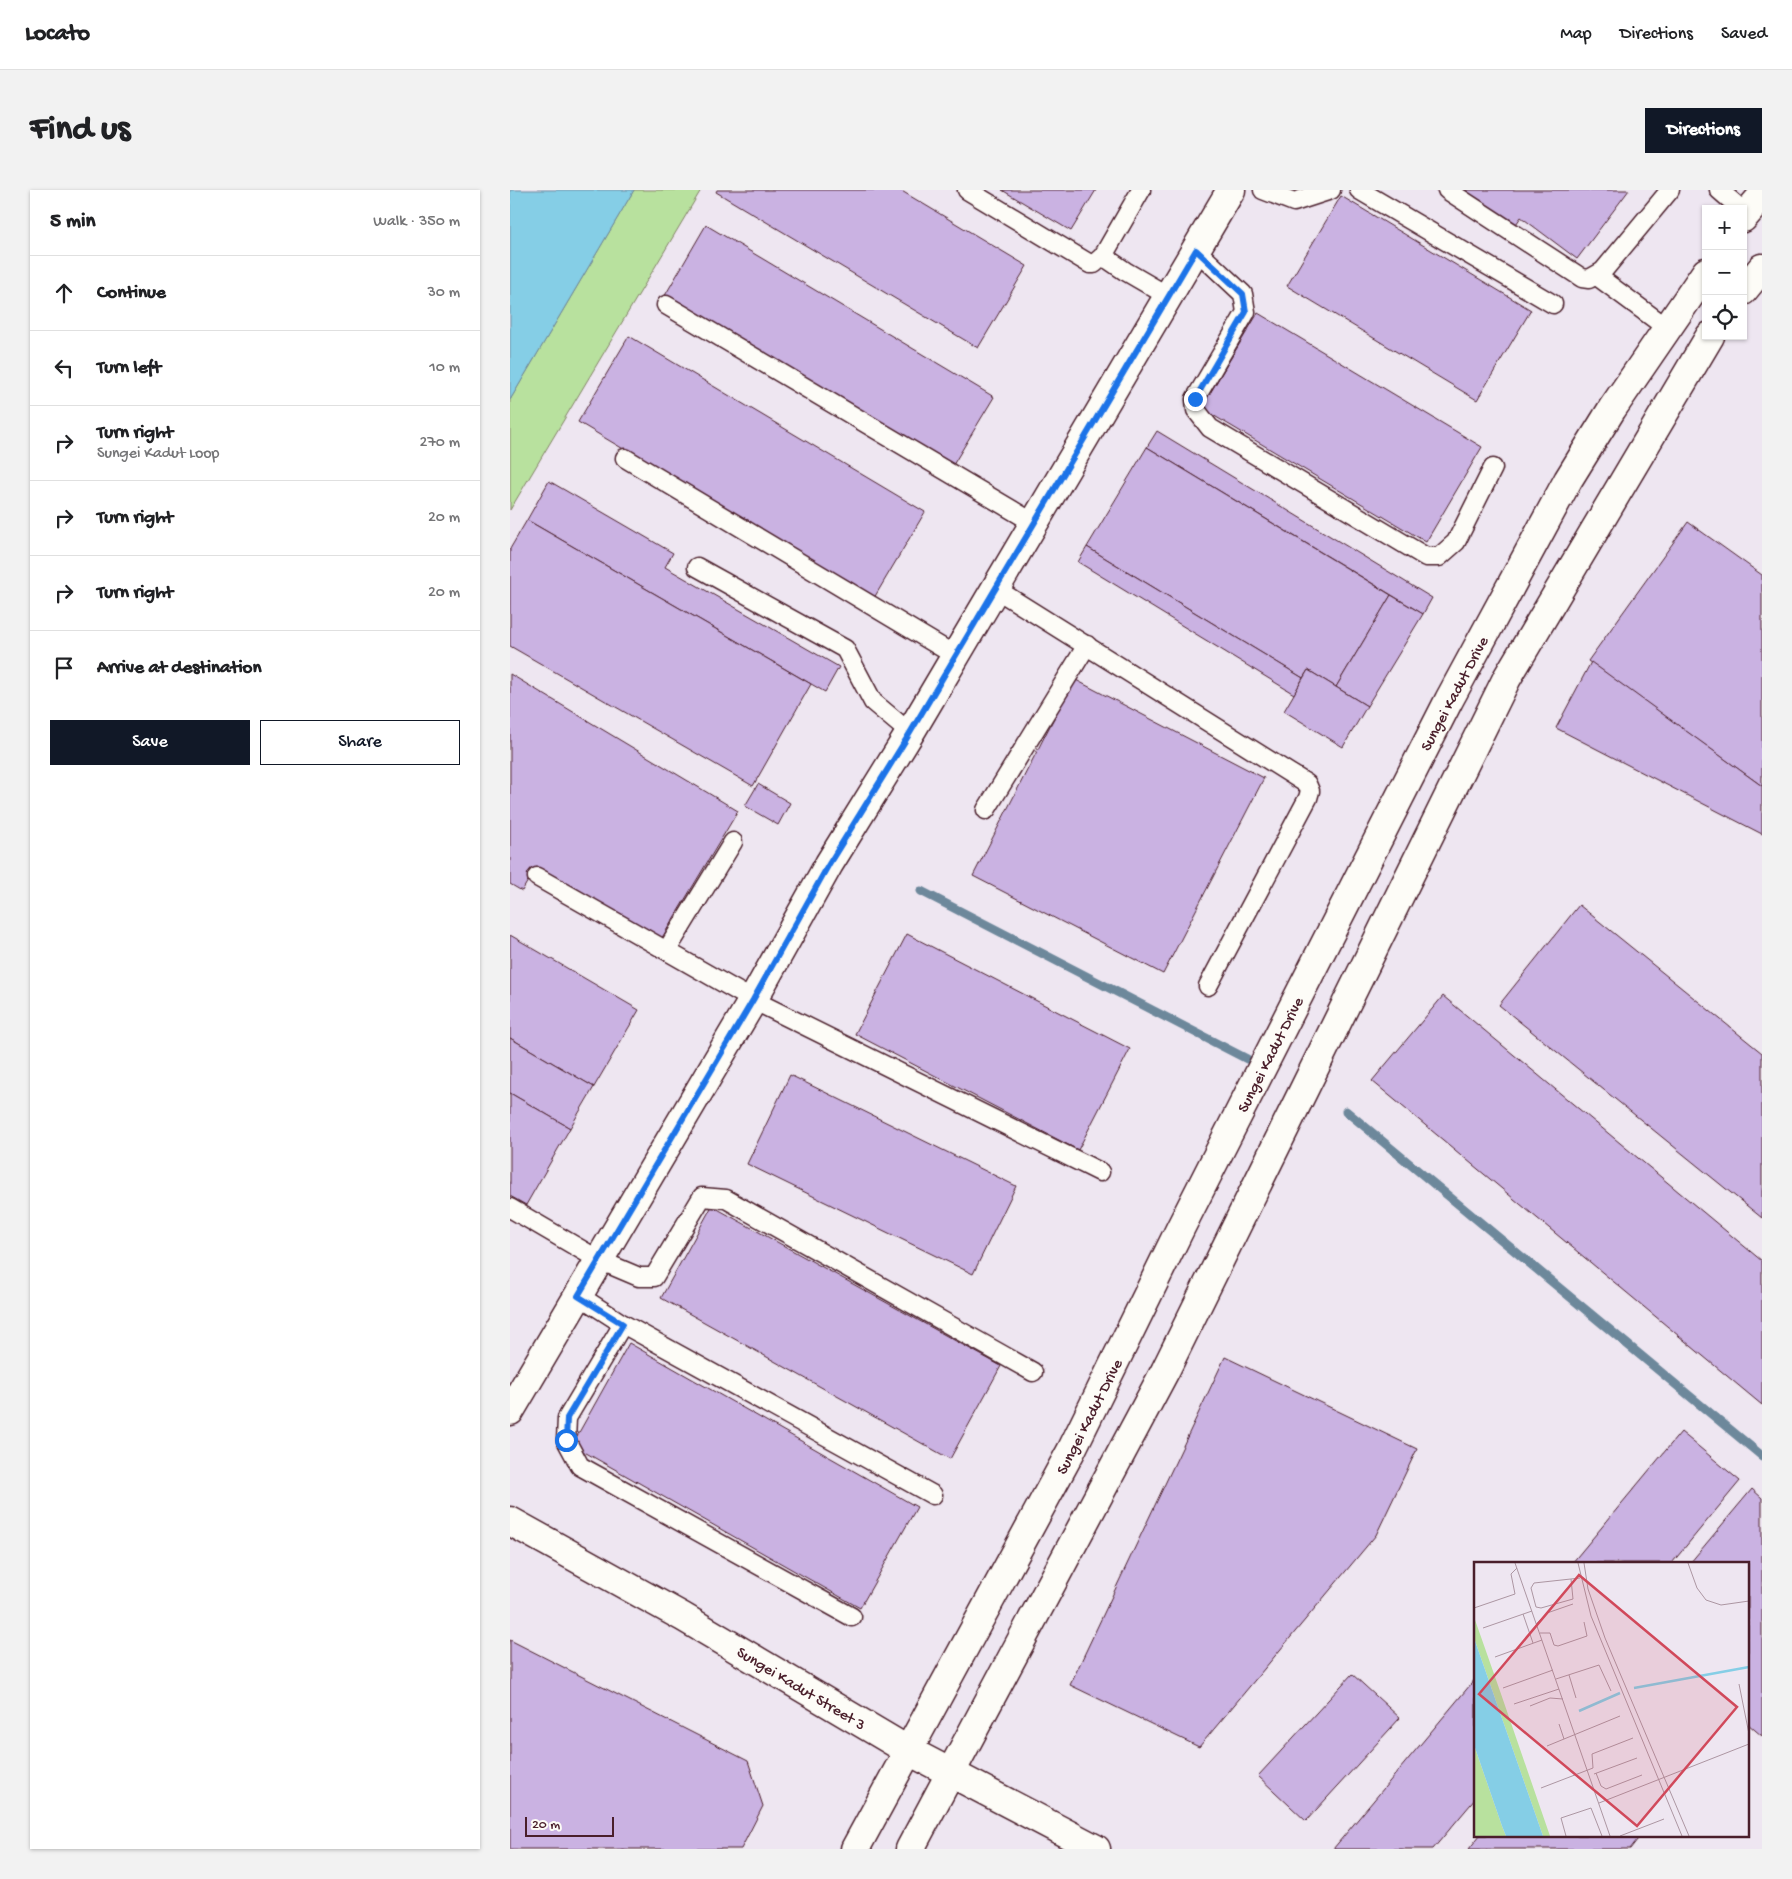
<!DOCTYPE html>
<html lang="en">
<head>
<meta charset="utf-8">
<style>
	body { margin:0; font-family:"Gochi Hand",sans-serif; background:#f2f2f2; color:#202124 }
	.controls { position:absolute; right:15px; top:15px; display:grid; overflow:hidden; border-radius:0px; box-shadow:0 1px 4px #0004 }
	.controls button { width:45px; height:45px; display:grid; place-items:center; padding:0; border:0; border-bottom:1px solid #e0e0e0; background:#fff; color:#202124; font:25px sans-serif }
	.scale { position:absolute; left:15px; bottom:12px; width:89px; box-sizing:border-box; padding-left:5px; border:2px solid #4a1f2b; border-top:0; font-size:14px; line-height:18px; white-space:nowrap; color:#4a1f2b; -webkit-text-stroke:4px #fdfcf7; paint-order:stroke }
	.stop { position:absolute; width:15px; height:15px; margin:-11px; border:4px solid #1a73e8; border-radius:50%; background:#fff }
	.stop.end { background:#1a73e8; border-color:#fff; box-shadow:0 1px 5px #0008 }
	.list { margin:0; padding:0; list-style:none }
	h2 { display:flex; justify-content:space-between; align-items:center; height:65px; margin:0; padding:0 20px; font-size:21px }
	h2 small { font-size:16px; font-weight:400; color:#757577 }
	.list li { display:grid; grid-template-columns:32px 1fr auto; gap:15px; align-items:center; box-sizing:border-box; height:75px; padding:0 20px; border-top:1px solid #e0e0e0 }
	.list b { display:block; font-size:19px; white-space:nowrap }
	.list p { margin:0; font-size:16px; white-space:nowrap; color:#757577 }
	.list em { font-size:16px; font-style:normal; color:#757577 }
	.actions { display:flex; gap:10px; padding:15px 20px }
	.actions a { flex:1; padding:11px 0; border:1px solid #111827; border-radius:0px; text-align:center; font-size:18px; color:#111827 }
	.actions .main { background:#111827; color:#fff }
	.icon { flex:none; width:28px; height:28px; fill:none; stroke:currentColor; stroke-width:2; stroke-linecap:round; stroke-linejoin:round }
	.map { position:relative; flex:none; width:1252px; height:1659px; overflow:hidden; border-radius:0px }
	header { display:flex; align-items:center; gap:30px; box-sizing:border-box; height:70px; padding:0 25px; background:#fff; border-bottom:1px solid #e0e0e0 }
	header strong { font-size:24px }
	nav { display:flex; gap:28px; margin-inline-start:auto; font-size:18px }
	.intro { display:flex; align-items:center; justify-content:space-between; box-sizing:border-box; height:120px; padding:0 30px }
	h1 { margin:0; font-size:35px }
	.button { padding:12px 22px; border-radius:0px; background:#111827; color:#fff; font-size:18px; font-weight:700 }
	main { display:flex; gap:30px; padding:0 30px }
	aside { flex:1; background:#fff; border-radius:0px; box-shadow:0 1px 4px #0004 }
	.map>svg:first-child { display:block }
</style>
</head>
<body>
<header>
<strong>Locato</strong>
<nav><a>Map</a><a>Directions</a><a>Saved</a></nav>
</header>
<div class="intro"><h1>Find us</h1><a class="button">Directions</a></div>
<main>
<aside>
<h2>5 min<small>Walk · 350 m</small></h2>
<ul class="list">
<li><svg class="icon" aria-label="ahead" viewBox="0 0 24 24"><path d="M12 20V5M6 11l6-6 6 6"/></svg><div><b>Continue</b></div><em>30 m</em></li>
<li><svg class="icon" aria-label="left" viewBox="0 0 24 24"><path d="M17 20v-9H6M10 6l-5 5 5 5"/></svg><div><b>Turn left</b></div><em>10 m</em></li>
<li><svg class="icon" aria-label="right" viewBox="0 0 24 24"><path d="M7 20v-9h11M14 6l5 5-5 5"/></svg><div><b>Turn right</b><p>Sungei Kadut Loop</p></div><em>270 m</em></li>
<li><svg class="icon" aria-label="right" viewBox="0 0 24 24"><path d="M7 20v-9h11M14 6l5 5-5 5"/></svg><div><b>Turn right</b></div><em>20 m</em></li>
<li><svg class="icon" aria-label="right" viewBox="0 0 24 24"><path d="M7 20v-9h11M14 6l5 5-5 5"/></svg><div><b>Turn right</b></div><em>20 m</em></li>
<li><svg class="icon" aria-label="arrive" viewBox="0 0 24 24"><path d="M6 21V4h12l-3 4 3 4H6"/></svg><div><b>Arrive at destination</b></div></li>
</ul>
<div class="actions"><a class="main">Save</a><a>Share</a></div>
</aside>
<div class="map">
<svg width="1252" height="1659" viewBox="0 0 1252 1659">
	<rect width="100%" height="100%" fill="#eee6f1"/>
	<filter id="ink" filterUnits="userSpaceOnUse"><feTurbulence type="fractalNoise" baseFrequency=".02" numOctaves="2"/><feDisplacementMap in="SourceGraphic" scale="10" xChannelSelector="R" yChannelSelector="G"/><feConvolveMatrix kernelMatrix="1 2 1 2 8 2 1 2 1" color-interpolation-filters="sRGB"/></filter>
	<g filter="url(#ink)">
		<path fill="#b8e19e" stroke="#818064" d="M 124,0 L 191,0 L 0,320 L 0,210 Z"/>
		<path fill="#85cee6" stroke="#6d889b" d="M 0,0 L 124,0 L 0,210 Z"/>
		<g fill="none" stroke-linecap="round" stroke-linejoin="round">
			<g stroke="#6d889b" stroke-width="9">
				<path d="M 411,701 L 737,869"/>
				<path d="M 836,921 L 1252,1266"/>
			</g>
		</g>
		<g fill="#cab2e2" stroke="#4a1f2b">
			<path d="M 207,0 L 390,0 L 517,76 L 468,158 L 206,2 Z"/>
			<path d="M 492,0 L 586,0 L 561,41 Z"/>
			<path d="M 949,0 L 1119,0 L 1067,69 L 1011,27 L 1002,40 Z"/>
			<path d="M 831,6 L 1021,120 L 967,210 L 777,96 Z"/>
			<path d="M 196,35 L 484,207 L 440,280 L 153,109 Z"/>
			<path d="M 748,123 L 972,257 L 916,352 L 691,218 Z"/>
			<path d="M 119,146 L 415,322 L 364,408 L 68,232 Z"/>
			<path d="M 647,241 L 922,408 L 913,424 L 637,257 Z"/>
			<path d="M 637,257 L 881,405 L 826,497 L 798,480 L 793,488 L 577,357 Z"/>
			<path d="M 39,291 L 163,363 L 155,377 L 329,477 L 315,502 L 17,330 Z"/>
			<path d="M 17,330 L 301,494 L 243,596 L 0,456 L 0,359 Z"/>
			<path d="M 1178,332 L 1252,385 L 1252,596 L 1078,471 Z"/>
			<path d="M 577,357 L 793,488 L 784,504 L 568,372 Z"/>
			<path d="M 881,405 L 913,424 L 857,516 L 826,497 Z"/>
			<path d="M 1081,472 L 1252,596 L 1252,644 L 1046,538 Z"/>
			<path d="M 798,480 L 857,516 L 833,557 L 774,521 Z"/>
			<path d="M 0,484 L 228,621 L 150,751 L 26,677 L 12,701 L 0,694 Z"/>
			<path d="M 564,489 L 754,588 L 653,784 L 463,686 Z"/>
			<path d="M 248,594 L 280,613 L 268,635 L 235,616 Z"/>
			<path d="M 1069,715 L 1252,863 L 1252,1028 L 989,815 Z"/>
			<path d="M 397,744 L 620,859 L 568,960 L 345,844 Z"/>
			<path d="M 0,745 L 129,820 L 84,897 L 0,848 Z"/>
			<path d="M 933,806 L 1252,1071 L 1252,1215 L 862,891 Z"/>
			<path d="M 0,848 L 84,897 L 60,938 L 0,903 Z"/>
			<path d="M 280,885 L 506,996 L 463,1084 L 237,974 Z"/>
			<path d="M 0,903 L 60,938 L 16,1015 L 0,1006 Z"/>
			<path d="M 202,1016 L 491,1176 L 440,1269 L 151,1108 Z"/>
			<path d="M 119,1153 L 407,1317 L 350,1418 L 62,1255 Z"/>
			<path d="M 715,1167 L 907,1259 L 866,1345 L 689,1557 L 560,1495 Z"/>
			<path d="M 1171,1242 L 1230,1291 L 1162,1373 L 1062,1373 Z"/>
			<path d="M 1242,1299 L 1252,1308 L 1252,1546 L 1238,1534 L 1238,1373 L 1180,1373 Z"/>
			<path d="M 0,1450 L 238,1571 L 253,1616 L 231,1659 L 0,1659 Z"/>
			<path d="M 842,1484 L 890,1528 L 796,1631 L 748,1586 Z"/>
			<path d="M 966,1488 L 966,1608 L 923,1659 L 823,1659 Z"/>
			<path d="M 970,1645 L 1131,1645 L 1120,1659 L 959,1659 Z"/>
		</g>
		<g fill="none" stroke-linecap="round" stroke-linejoin="round">
			<defs>
				<g id="lane">
					<path d="M 457,0 L 580,74 L 584,74 L 593,66 L 631,0"/>
					<path d="M 753,0 L 784,12 L 821,0"/>
					<path d="M 849,0 L 1043,114"/>
					<path d="M 937,0 L 1072,88 L 1079,89 L 1093,81 L 1160,0"/>
					<path d="M 1209,0 L 1231,19"/>
					<path d="M 686,60 L 733,104 L 736,122 L 685,209 L 686,220 L 700,238 L 916,367 L 929,367 L 946,352 L 983,278"/>
					<path d="M 593,66 L 615,81 L 658,106"/>
					<path d="M 1087,86 L 1157,138"/>
					<path d="M 156,115 L 524,333"/>
					<path d="M 115,268 L 446,466"/>
					<path d="M 187,377 L 335,459 L 363,512 L 400,543"/>
					<path d="M 486,399 L 797,594 L 800,601 L 798,608 L 698,796"/>
					<path d="M 476,620 L 577,455"/>
					<path d="M 27,687 L 243,810 L 590,982"/>
					<path d="M 157,760 L 223,652"/>
					<path d="M 0,1018 L 89,1070 L 129,1087 L 144,1087 L 192,1007 L 216,1009 L 523,1182"/>
					<path d="M 68,1105 L 113,1134 L 423,1305"/>
					<path d="M 113,1134 L 57,1228 L 56,1250 L 70,1276 L 342,1427"/>
				</g>
				<g id="street">
					<path d="M 0,1221 L 243,810 L 319,674 L 400,543 L 721,0"/>
					<path d="M 0,1331 L 173,1427 L 399,1561 L 586,1659"/>
				</g>
				<g id="secondary">
					<path d="M 1233,28 L 1252,6"/>
					<path d="M 1233,101 L 1252,78"/>
					<path d="M 345,1659 L 561,1261 L 671,1037 L 939,510 L 1058,290 L 1102,219 L 1196,82"/>
					<path d="M 400,1659 L 655,1181 L 997,488 L 1200,146"/>
				</g>
			</defs>
			<use href="#lane" stroke="#4a1f2b" stroke-width="21"/>
			<use href="#street" stroke="#4a1f2b" stroke-width="31"/>
			<use href="#secondary" stroke="#4a1f2b" stroke-width="31"/>
			<use href="#lane" stroke="#fdfcf7" stroke-width="18"/>
			<use href="#street" stroke="#fdfcf7" stroke-width="28"/>
			<use href="#secondary" stroke="#fdfcf7" stroke-width="28"/>
		</g>
	</g>
	<g fill="none" stroke-linecap="round" stroke-linejoin="round" filter="url(#ink)">
		<path stroke="#1a73e8" stroke-width="6" d="M 56,1250 L 57,1228 L 113,1134 L 68,1106 L 243,810 L 319,674 L 400,543 L 686,60 L 733,104 L 736,122 L 685,209"/>
	</g>
	<g text-anchor="middle" stroke-width="4" stroke-linejoin="round" paint-order="stroke">
		<g font-size="16" fill="#4a1f2b" stroke="#fdfcf7">
			<text transform="translate(943 503) rotate(-62)" y="6">Sungei Kadut Drive</text>
			<text transform="translate(759 864) rotate(-63)" y="6">Sungei Kadut Drive</text>
			<text transform="translate(578 1226) rotate(-63)" y="6">Sungei Kadut Drive</text>
			<text transform="translate(292 1497) rotate(31)" y="6">Sungei Kadut Street 3</text>
		</g>
	</g>
	<g transform="translate(964 1372)">
		<rect width="275" height="275" fill="#eee6f1"/>
		<path d="M 0,55 L 26,129 L 76,274 L 69,274 L 0,76 ZM 0,183 L 28,264 L 32,274 L 0,274 Z" fill="#b8e19e"/>
		<path d="M 0,76 L 69,274 L 32,274 L 28,264 L 0,183 Z" fill="#85cee6"/>
		<path fill="none" stroke="#85cee6" stroke-width="2.5" d="M 160,126 L 275,105M 105,149 L 146,131"/>
		<path fill="none" stroke="#ac96a2" stroke-width="1" d="M 41,1 L 136,274M 104,1 L 117,54 L 208,274M 110,1 L 114,27 L 131,76 L 215,274M 214,1 L 223,26 L 232,38 L 247,43 L 275,39M 97,17 L 99,37 L 67,46 L 62,45 L 57,26 L 60,21 L 106,16M 0,46 L 41,32 L 37,12 L 43,6M 49,52 L 59,81M 62,62 L 73,51 L 99,42M 9,66 L 58,49M 66,71 L 76,71 L 80,83 L 84,84 L 113,74 L 110,60M 21,95 L 68,78M 95,113 L 102,136M 82,117 L 125,103 L 137,129M 265,122 L 275,172M 29,126 L 79,108M 40,142 L 85,127M 56,144 L 76,136 L 89,137M 85,162 L 90,177M 73,184 L 146,154M 122,211 L 127,224 L 132,227 L 168,213M 120,212 L 163,196M 67,226 L 119,206 L 118,192 L 159,176M 125,241 L 275,182M 92,274 L 87,256 L 117,246 L 128,274M 146,274 L 190,257"/>
		<path fill="#d1495b" fill-opacity="0.15" stroke="#d1495b" stroke-width="2.5" d="M 105,13 L 263,145 L 163,264 L 5,132 Z"/>
		<rect width="275" height="275" fill="none" stroke="#4a1f2b" stroke-width="2.5"/>
	</g>
</svg>
<div class="controls">
<button>+</button>
<button>−</button>
<button><svg class="icon" aria-label="locate" viewBox="0 0 24 24"><circle cx="12" cy="12" r="6"/><path d="M12 2v4M12 18v4M2 12h4M18 12h4"/></svg></button>
</div>
<div class="scale">20 m</div>
<div class="stop" style="left:56px;top:1250px"></div>
<div class="stop end" style="left:685px;top:209px"></div>
</div>
</main>
</body>
</html>
